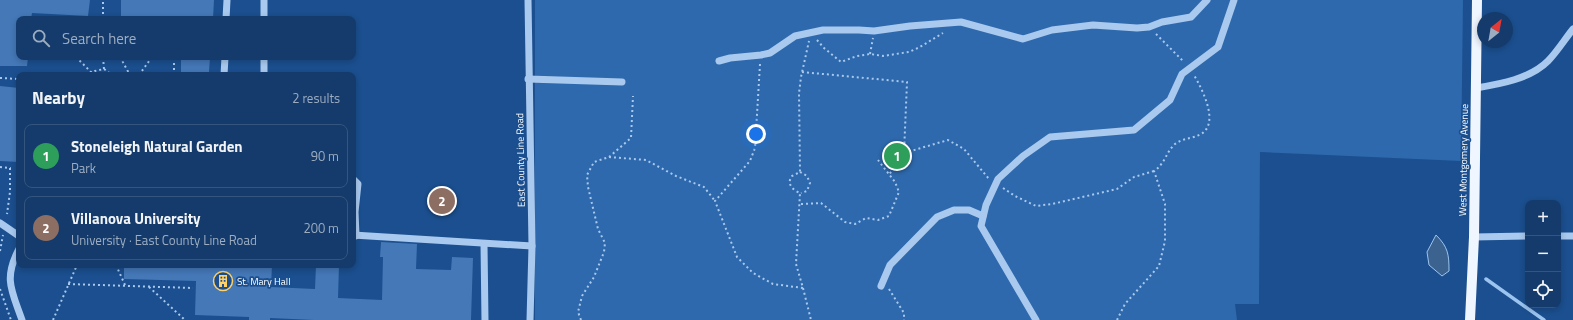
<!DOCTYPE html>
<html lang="en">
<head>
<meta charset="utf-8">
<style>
	body { margin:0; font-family:"Titillium Web",sans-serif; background:#1d4271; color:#f1f3f6 }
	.controls { position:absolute; right:12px; bottom:12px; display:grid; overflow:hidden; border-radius:8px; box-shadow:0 2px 6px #0003 }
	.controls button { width:36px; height:36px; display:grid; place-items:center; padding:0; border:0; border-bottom:1px solid #33557e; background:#143b6b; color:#f1f3f6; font:20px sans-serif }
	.compass { position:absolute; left:1477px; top:12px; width:36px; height:36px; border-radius:50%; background:#143b6b; box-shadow:0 2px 6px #0003; rotate:31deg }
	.you { position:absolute; left:756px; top:134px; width:14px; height:14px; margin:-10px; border:3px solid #fff; border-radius:50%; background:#1a73e8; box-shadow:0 0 0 6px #1a73e833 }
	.badge { display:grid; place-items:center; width:26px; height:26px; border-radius:50%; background:#bca0f2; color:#fff; font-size:13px; font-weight:700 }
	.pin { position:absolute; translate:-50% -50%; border:2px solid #fff; box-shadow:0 1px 4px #0006 }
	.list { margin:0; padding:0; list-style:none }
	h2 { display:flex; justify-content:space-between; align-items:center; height:52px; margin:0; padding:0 16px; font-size:17px }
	h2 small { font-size:13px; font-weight:400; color:#9dadc1 }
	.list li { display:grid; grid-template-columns:26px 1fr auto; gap:12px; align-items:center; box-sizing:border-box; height:64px; margin:0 8px 8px; padding:0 8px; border:1px solid #33557e; border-radius:8px }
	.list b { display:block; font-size:15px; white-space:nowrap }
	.list p { margin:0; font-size:13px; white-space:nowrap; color:#9dadc1 }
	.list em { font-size:13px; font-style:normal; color:#9dadc1 }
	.icon { flex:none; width:22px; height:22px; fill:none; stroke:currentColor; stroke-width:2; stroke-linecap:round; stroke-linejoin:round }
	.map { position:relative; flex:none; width:1573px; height:320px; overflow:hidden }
	.search { position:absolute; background:#143b6b; box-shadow:0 2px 6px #0003; left:16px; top:16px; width:340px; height:44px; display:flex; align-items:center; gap:10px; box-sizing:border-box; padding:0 14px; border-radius:8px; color:#9dadc1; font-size:15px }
	.panel { position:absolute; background:#143b6b; box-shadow:0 2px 6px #0003; left:16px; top:72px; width:340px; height:196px; border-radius:8px }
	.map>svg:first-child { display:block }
</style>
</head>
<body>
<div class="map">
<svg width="1573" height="320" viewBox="0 0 1573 320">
	<rect width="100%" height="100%" fill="#1b4f8f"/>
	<path fill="#2e69ad" d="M 535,0 L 1463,0 L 1461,161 L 1260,152 L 1259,304 L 1235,304 L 1237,320 L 535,320 Z"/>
	<path fill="#3c6290" stroke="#9cc4f0" d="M 1436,235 C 1448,247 1449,254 1449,271 L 1442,276 L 1429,265 L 1427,252 Z"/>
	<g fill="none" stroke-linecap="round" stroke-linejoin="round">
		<path stroke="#9cc4f0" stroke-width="3.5" d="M 1486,279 L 1544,320"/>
	</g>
	<g fill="#4478b7">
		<path d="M 0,0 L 90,0 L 88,16 L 32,13 L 31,19 L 19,19 L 19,57 L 28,57 L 27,66 L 0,66 Z"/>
		<path d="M 121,0 L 214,0 L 213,19 L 121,18 Z"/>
		<path d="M 181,57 L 210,57 L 209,72 L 181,72 Z"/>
		<path d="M 0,86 L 19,88 L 19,162 L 0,161 Z"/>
		<path d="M 381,242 L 417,244 L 416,269 L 451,270 L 452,257 L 473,258 L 471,320 L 314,320 L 270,318 L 270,320 L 249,320 L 249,317 L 195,315 L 196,281 L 124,279 L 124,265 L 272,265 L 271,287 L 315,289 L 316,265 L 339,265 L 338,298 L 382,300 L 383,257 L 380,257 Z"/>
	</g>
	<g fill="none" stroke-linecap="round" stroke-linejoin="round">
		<g stroke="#a9c9ee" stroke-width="2" stroke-dasharray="2 3" stroke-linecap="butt">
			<path d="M 103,19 L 103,0"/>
			<path d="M 1156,34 L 1184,62"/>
			<path d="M 817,40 L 824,48 L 841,62 L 857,56 L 870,54 L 883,56 L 909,52 L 920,47 L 943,33"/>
			<path d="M 870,54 L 873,38"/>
			<path d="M 76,57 L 92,73"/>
			<path d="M 103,57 L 104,69"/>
			<path d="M 120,57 L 130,75"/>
			<path d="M 760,64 L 755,148 L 750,161 L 715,201 L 737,257 L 753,273 L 773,284 L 803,288 L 796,264 L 800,193 C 793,190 786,184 792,176 L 800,172 L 799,93 L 801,77 L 809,41"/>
			<path d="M 802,72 L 907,82 L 904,153 L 899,165 L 889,174"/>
			<path d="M 91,75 L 95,71 L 104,69 L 112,75"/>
			<path d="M 139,75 L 152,57"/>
			<path d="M 174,75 L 174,57"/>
			<path d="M 0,78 L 19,79"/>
			<path d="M 904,153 L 948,140 L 964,149 L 989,179"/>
			<path d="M 609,157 L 646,160 L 676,176 L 704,187 L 715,201"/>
			<path d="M 0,167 L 10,168 L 10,192 L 7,214"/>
			<path d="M 800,172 L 807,176 L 810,183 L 807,191 L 801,193"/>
			<path d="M 1003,188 L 1015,196 L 1036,206 L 1052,204 L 1117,189 L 1134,177 L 1154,171"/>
			<path d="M 801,204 L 821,203 L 845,222 L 855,224 L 866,218 L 878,220 L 889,216 L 899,192 L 895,182 L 878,160"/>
			<path d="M 0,251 L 3,235"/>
			<path d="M 116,265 L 125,285"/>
			<path d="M 68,284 L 193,288"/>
			<path d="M 149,287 L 185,320"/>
			<path d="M 803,288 L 811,320"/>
			<path d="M 0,289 L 11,320"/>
			<path d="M 889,289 L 904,313 L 904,320"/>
			<path d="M 53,320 L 77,265"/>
			<path d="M 581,320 L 578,312 L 582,296 L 594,277 L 604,252 L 605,243 L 598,229 L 588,187 L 587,175 L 594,162 L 609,157 L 631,138 L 633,96"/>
			<path d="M 1117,320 L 1125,304 L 1159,266 L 1165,241 L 1165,204 L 1154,171 C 1165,164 1166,152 1175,144 C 1183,138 1192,139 1201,134 C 1220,123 1202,89 1194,75"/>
		</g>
		<g stroke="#a9c9ee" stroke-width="7">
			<path d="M 264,0 L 264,19"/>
			<path d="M 528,0 L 532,246 L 530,320"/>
			<path d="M 226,19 L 227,0"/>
			<path d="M 264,57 L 264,75"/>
			<path d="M 719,61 L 730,58 L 761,55 L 770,53 L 795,36 L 823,30 L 859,30 L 874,31 L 910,26 L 961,22 L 1023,39 L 1052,30 L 1093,25 L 1137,28 L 1149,27 L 1162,22 L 1191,17 L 1207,0"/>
			<path d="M 224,75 L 225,57"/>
			<path d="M 528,79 L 622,82"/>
			<path d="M 1476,88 C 1500,84 1530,79 1548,61 C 1557,52 1565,39 1573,29"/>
			<path d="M 353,179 L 358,184 L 355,212 L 356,236"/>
			<path d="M 0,223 L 19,236"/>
			<path d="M 353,235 L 532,246"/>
			<path d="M 1558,236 L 1573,236"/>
			<path d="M 1474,237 L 1528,236"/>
			<path d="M 484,244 L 485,320"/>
			<path d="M 19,249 C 3,279 12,291 22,320"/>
			<path d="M 881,286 L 890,265 L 937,217 L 954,210 L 969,210 L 983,216"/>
			<path d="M 1036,320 L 981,226 L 986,205 L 998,179 L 1023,156 L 1050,137 L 1134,130 L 1170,100 L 1182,74 L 1218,47 L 1234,0"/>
		</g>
		<path stroke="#f0f6ff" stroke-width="10" d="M 1470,320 L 1474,237 L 1477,0"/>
	</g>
	<defs>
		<symbol id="building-ring" viewBox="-11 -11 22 22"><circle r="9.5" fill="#1b4f8f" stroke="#ffd166" stroke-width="1.5"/><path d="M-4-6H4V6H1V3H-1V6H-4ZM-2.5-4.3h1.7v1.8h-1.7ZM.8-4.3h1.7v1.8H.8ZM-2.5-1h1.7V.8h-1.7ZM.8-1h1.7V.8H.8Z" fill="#ffd166"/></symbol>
	</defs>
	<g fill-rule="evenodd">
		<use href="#building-ring" x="212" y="270" width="22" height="22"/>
	</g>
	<g text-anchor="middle" stroke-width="3.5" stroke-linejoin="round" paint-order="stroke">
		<g font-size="10" fill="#fff" stroke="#1b4f8f">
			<text transform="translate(520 160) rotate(-91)" y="4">East County Line Road</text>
			<text transform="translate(1463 160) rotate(-89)" y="4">West Montgomery Avenue</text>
		</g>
		<g font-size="10" fill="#fff" stroke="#1b4f8f" text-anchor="start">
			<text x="237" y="285">St. Mary Hall</text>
		</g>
	</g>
</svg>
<div class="controls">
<button>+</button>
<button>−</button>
<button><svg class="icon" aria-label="locate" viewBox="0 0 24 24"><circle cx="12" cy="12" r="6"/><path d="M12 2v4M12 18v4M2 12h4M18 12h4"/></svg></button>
</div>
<svg class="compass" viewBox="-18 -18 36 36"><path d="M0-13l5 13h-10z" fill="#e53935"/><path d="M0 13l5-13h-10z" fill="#9dadc1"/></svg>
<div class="you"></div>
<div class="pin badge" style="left:897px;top:156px;background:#2e9e5b">1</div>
<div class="pin badge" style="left:442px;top:201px;background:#8d6e63">2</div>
<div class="search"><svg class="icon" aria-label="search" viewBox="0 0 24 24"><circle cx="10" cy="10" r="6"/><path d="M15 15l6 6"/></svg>Search here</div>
<section class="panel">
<h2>Nearby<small>2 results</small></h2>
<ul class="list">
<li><span class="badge" style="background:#2e9e5b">1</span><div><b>Stoneleigh Natural Garden</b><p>Park</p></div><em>90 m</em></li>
<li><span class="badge" style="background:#8d6e63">2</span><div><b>Villanova University</b><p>University · East County Line Road</p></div><em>200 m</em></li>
</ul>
</section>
</div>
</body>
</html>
